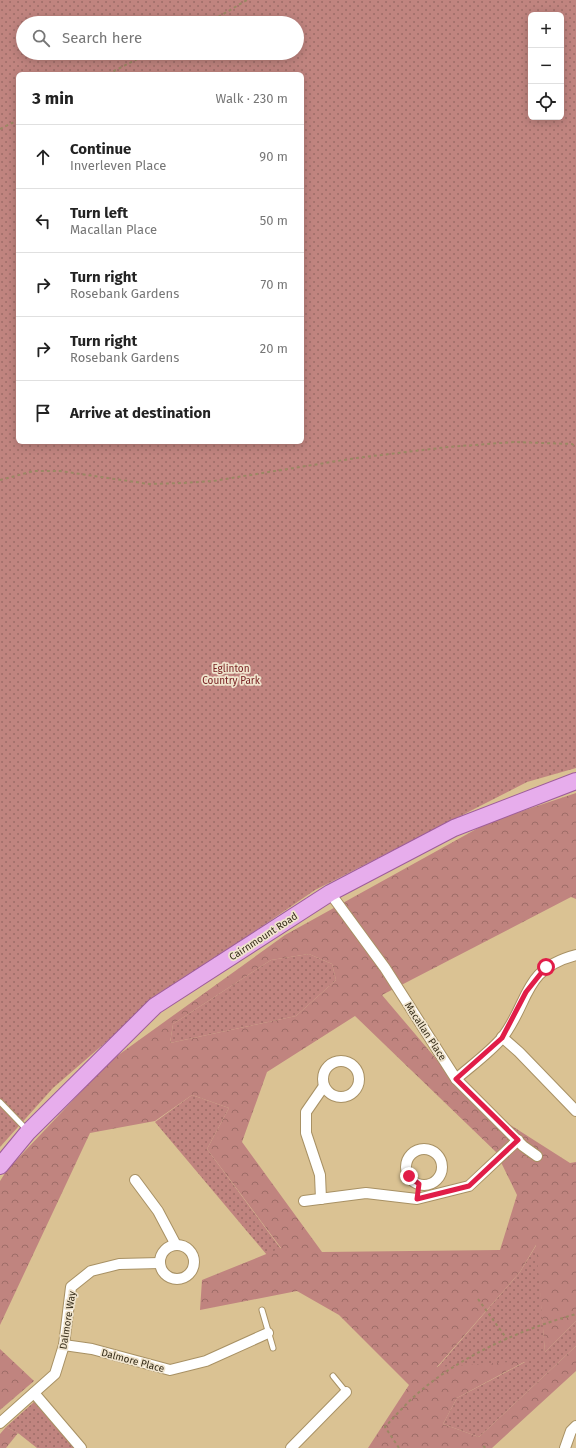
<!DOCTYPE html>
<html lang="en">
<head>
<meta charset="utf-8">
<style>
	body { margin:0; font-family:"Fira Sans",sans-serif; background:#f2f2f2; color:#222 }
	.controls { position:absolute; right:12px; top:12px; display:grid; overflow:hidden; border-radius:6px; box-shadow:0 2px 10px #0003 }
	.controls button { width:36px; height:36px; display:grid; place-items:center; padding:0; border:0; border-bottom:1px solid #e0e0e0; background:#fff; color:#222; font:20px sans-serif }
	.stop { position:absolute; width:12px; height:12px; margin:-9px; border:3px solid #e11d48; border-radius:50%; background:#fff }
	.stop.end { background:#e11d48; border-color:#fff; box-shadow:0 1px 4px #0008 }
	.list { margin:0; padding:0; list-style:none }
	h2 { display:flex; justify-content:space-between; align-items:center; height:52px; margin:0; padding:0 16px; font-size:17px }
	h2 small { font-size:13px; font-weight:400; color:#767676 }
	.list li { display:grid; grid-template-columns:26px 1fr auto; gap:12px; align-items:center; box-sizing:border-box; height:64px; padding:0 16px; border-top:1px solid #e0e0e0 }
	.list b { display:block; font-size:15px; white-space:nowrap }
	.list p { margin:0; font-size:13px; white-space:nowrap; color:#767676 }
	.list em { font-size:13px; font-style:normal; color:#767676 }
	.icon { flex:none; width:22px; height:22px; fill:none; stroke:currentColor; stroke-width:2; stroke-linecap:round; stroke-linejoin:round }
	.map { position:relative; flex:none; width:576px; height:1448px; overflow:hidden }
	.search { position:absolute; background:#fff; box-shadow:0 2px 10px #0003; left:16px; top:16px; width:288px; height:44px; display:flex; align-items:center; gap:10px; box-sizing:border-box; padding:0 14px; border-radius:22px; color:#767676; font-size:15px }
	.panel { position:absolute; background:#fff; box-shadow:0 2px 10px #0003; left:16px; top:72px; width:288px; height:372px; border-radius:6px }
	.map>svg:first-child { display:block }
</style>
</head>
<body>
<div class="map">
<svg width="576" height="1448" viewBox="0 0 576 1448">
	<defs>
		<pattern id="grass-dots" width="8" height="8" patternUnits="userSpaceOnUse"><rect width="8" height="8" fill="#c0847f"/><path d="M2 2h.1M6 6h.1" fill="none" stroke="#9d6c67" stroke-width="1.8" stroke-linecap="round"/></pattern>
		<pattern id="forest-crowns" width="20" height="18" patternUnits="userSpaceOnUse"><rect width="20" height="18" fill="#c0847f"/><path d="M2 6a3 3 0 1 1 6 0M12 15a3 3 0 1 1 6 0" fill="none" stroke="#9d6c67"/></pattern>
	</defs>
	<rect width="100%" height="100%" fill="#dac293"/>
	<g fill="url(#grass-dots)" fill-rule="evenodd">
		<path d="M 0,0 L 576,0 L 576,768 L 527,782 L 315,890 L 192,974 L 121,1029 L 53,1088 L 0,1147 ZM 531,15 L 561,15 L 561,117 L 531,117 ZM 23,23 L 297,23 L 297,53 L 23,53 ZM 18,74 L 302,74 L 302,442 L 18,442 Z"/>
		<path d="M 309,954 L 332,964 L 336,980 L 296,1016 L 170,1043 L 173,1024 L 271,960 Z"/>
		<path d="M 192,1095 L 229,1108 L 207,1149 L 281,1249 L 267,1255 L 155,1122 Z"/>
		<path d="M 537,1244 L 545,1352 L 576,1321 L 576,1346 L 479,1437 L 443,1424 L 457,1398 L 525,1362 L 437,1368 L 520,1272 Z"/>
		<path d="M 34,1402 L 75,1448 L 37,1448 L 18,1433 L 6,1427 Z"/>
	</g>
	<g fill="url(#forest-crowns)" fill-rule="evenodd">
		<path d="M 576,793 L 576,899 L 571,897 L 382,995 L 471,1100 L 570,1163 L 576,1162 L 576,1321 L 545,1352 L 536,1245 L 520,1272 L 437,1367 L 526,1361 L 457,1398 L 443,1424 L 479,1437 L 576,1346 L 576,1371 L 492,1448 L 368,1448 L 409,1385 L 339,1315 L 297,1291 L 200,1310 L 202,1280 L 281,1248 L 207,1149 L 229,1108 L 192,1095 L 155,1121 L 90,1133 L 0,1325 L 0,1181 L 7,1170 L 110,1061 L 285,935 L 489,822 ZM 309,954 L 332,964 L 336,980 L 296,1016 L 170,1043 L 173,1024 L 271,960 ZM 355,1016 L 496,1152 L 517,1195 L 500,1250 L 322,1252 L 242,1142 L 267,1072 Z"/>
		<path d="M 0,1349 L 34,1381 L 0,1410 Z"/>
		<path d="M 6,1427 L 18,1433 L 6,1448 L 0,1448 L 0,1434 Z"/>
	</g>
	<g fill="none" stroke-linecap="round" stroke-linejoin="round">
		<defs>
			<g id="service">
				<path d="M 0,1102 L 28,1131"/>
				<path d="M 262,1310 L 273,1348"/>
				<path d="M 333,1376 L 346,1392"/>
			</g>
			<g id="minor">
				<path d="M 330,893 L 385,968 L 456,1079 L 523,1146 L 537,1156"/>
				<path d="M 502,1037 L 519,1052 L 576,1111"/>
				<circle cx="341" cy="1079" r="18"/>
				<path d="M 456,1079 C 471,1066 489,1053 502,1038 C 530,1002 522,969 576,955"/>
				<circle cx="424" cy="1167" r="18"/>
				<path d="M 135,1180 L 158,1211 L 176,1245"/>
				<path d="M 321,1199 L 320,1175 L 306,1133 L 306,1112 L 324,1086"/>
				<path d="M 304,1201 L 366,1193 L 417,1199 L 469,1186 L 518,1140"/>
				<circle cx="177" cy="1262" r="17"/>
				<path d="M 64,1345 L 92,1349 L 170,1370 L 206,1361 L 268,1333"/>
				<path d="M 34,1393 L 81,1448"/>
				<path d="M 0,1423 L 55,1374 L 64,1345 L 71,1287 L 91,1271 L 119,1264 L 160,1263"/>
				<path d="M 291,1448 L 346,1392"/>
				<path d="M 565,1448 L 571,1431 L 576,1426"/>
			</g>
			<path id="primary" d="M 0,1166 L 28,1132 L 155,1006 L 330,893 L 454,828 L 576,781"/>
		</defs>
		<use href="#service" stroke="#a89164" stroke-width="7"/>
		<use href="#minor" stroke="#a89164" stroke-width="12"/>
		<use href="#primary" stroke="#9e5d9a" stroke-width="18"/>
		<g stroke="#9b8864" stroke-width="2" stroke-dasharray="3 3" stroke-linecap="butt">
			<path d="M 208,23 L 247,0"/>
			<path d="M 108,74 L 149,53"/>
			<path d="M 0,129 L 18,120"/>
			<path d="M 0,480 L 34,471 L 60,471 L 149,484 L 183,483 L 213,481 L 356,458 L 448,447 L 514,442 L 572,444 L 576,447"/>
			<path d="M 478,1299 L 507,1339"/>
			<path d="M 483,1446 L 486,1448"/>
			<path d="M 399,1448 L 385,1427 C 397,1414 410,1399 424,1388 C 467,1353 523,1329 576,1314"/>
		</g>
		<use href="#service" stroke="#fff" stroke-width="5"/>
		<use href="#minor" stroke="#fff" stroke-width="10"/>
		<use href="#primary" stroke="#e7adec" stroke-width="16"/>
	</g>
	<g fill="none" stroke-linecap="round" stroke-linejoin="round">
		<path stroke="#e11d48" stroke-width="5" d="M 409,1176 L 419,1184 L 417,1199 L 469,1186 L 518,1140 L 456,1079 L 502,1038 L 526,992 L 546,967"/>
	</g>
	<g text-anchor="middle" stroke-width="3.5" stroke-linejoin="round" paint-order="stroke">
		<g font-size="10" fill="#782122" stroke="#f0e4cd">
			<text x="231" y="672">Eglinton<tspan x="231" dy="12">Country Park</tspan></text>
		</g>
		<g font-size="10" fill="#352c19" stroke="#f0e4cd">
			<text transform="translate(263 936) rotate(-33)" y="4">Cairnmount Road</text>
			<text transform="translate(426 1031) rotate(57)" y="4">Macallan Place</text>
			<text transform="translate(67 1320) rotate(-81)" y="4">Dalmore Way</text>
			<text transform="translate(133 1360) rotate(15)" y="4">Dalmore Place</text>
		</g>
	</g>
</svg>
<div class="controls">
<button>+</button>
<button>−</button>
<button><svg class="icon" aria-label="locate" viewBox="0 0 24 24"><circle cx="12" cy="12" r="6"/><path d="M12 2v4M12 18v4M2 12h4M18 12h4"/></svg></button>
</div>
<div class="stop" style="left:546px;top:967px"></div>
<div class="stop end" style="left:409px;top:1176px"></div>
<div class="search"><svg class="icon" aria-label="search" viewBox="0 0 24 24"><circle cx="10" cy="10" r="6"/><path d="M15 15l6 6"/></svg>Search here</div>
<section class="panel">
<h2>3 min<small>Walk · 230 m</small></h2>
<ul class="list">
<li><svg class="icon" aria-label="ahead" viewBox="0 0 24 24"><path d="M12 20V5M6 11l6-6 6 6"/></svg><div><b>Continue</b><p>Inverleven Place</p></div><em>90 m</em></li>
<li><svg class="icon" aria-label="left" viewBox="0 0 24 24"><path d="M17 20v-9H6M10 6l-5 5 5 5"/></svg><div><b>Turn left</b><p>Macallan Place</p></div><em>50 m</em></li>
<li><svg class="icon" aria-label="right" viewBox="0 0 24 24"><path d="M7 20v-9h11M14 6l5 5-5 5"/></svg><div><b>Turn right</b><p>Rosebank Gardens</p></div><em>70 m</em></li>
<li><svg class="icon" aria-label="right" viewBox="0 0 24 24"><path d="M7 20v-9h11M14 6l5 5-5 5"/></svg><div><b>Turn right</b><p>Rosebank Gardens</p></div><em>20 m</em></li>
<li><svg class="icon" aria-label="arrive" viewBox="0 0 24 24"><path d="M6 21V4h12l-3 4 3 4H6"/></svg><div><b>Arrive at destination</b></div></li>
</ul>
</section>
</div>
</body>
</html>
